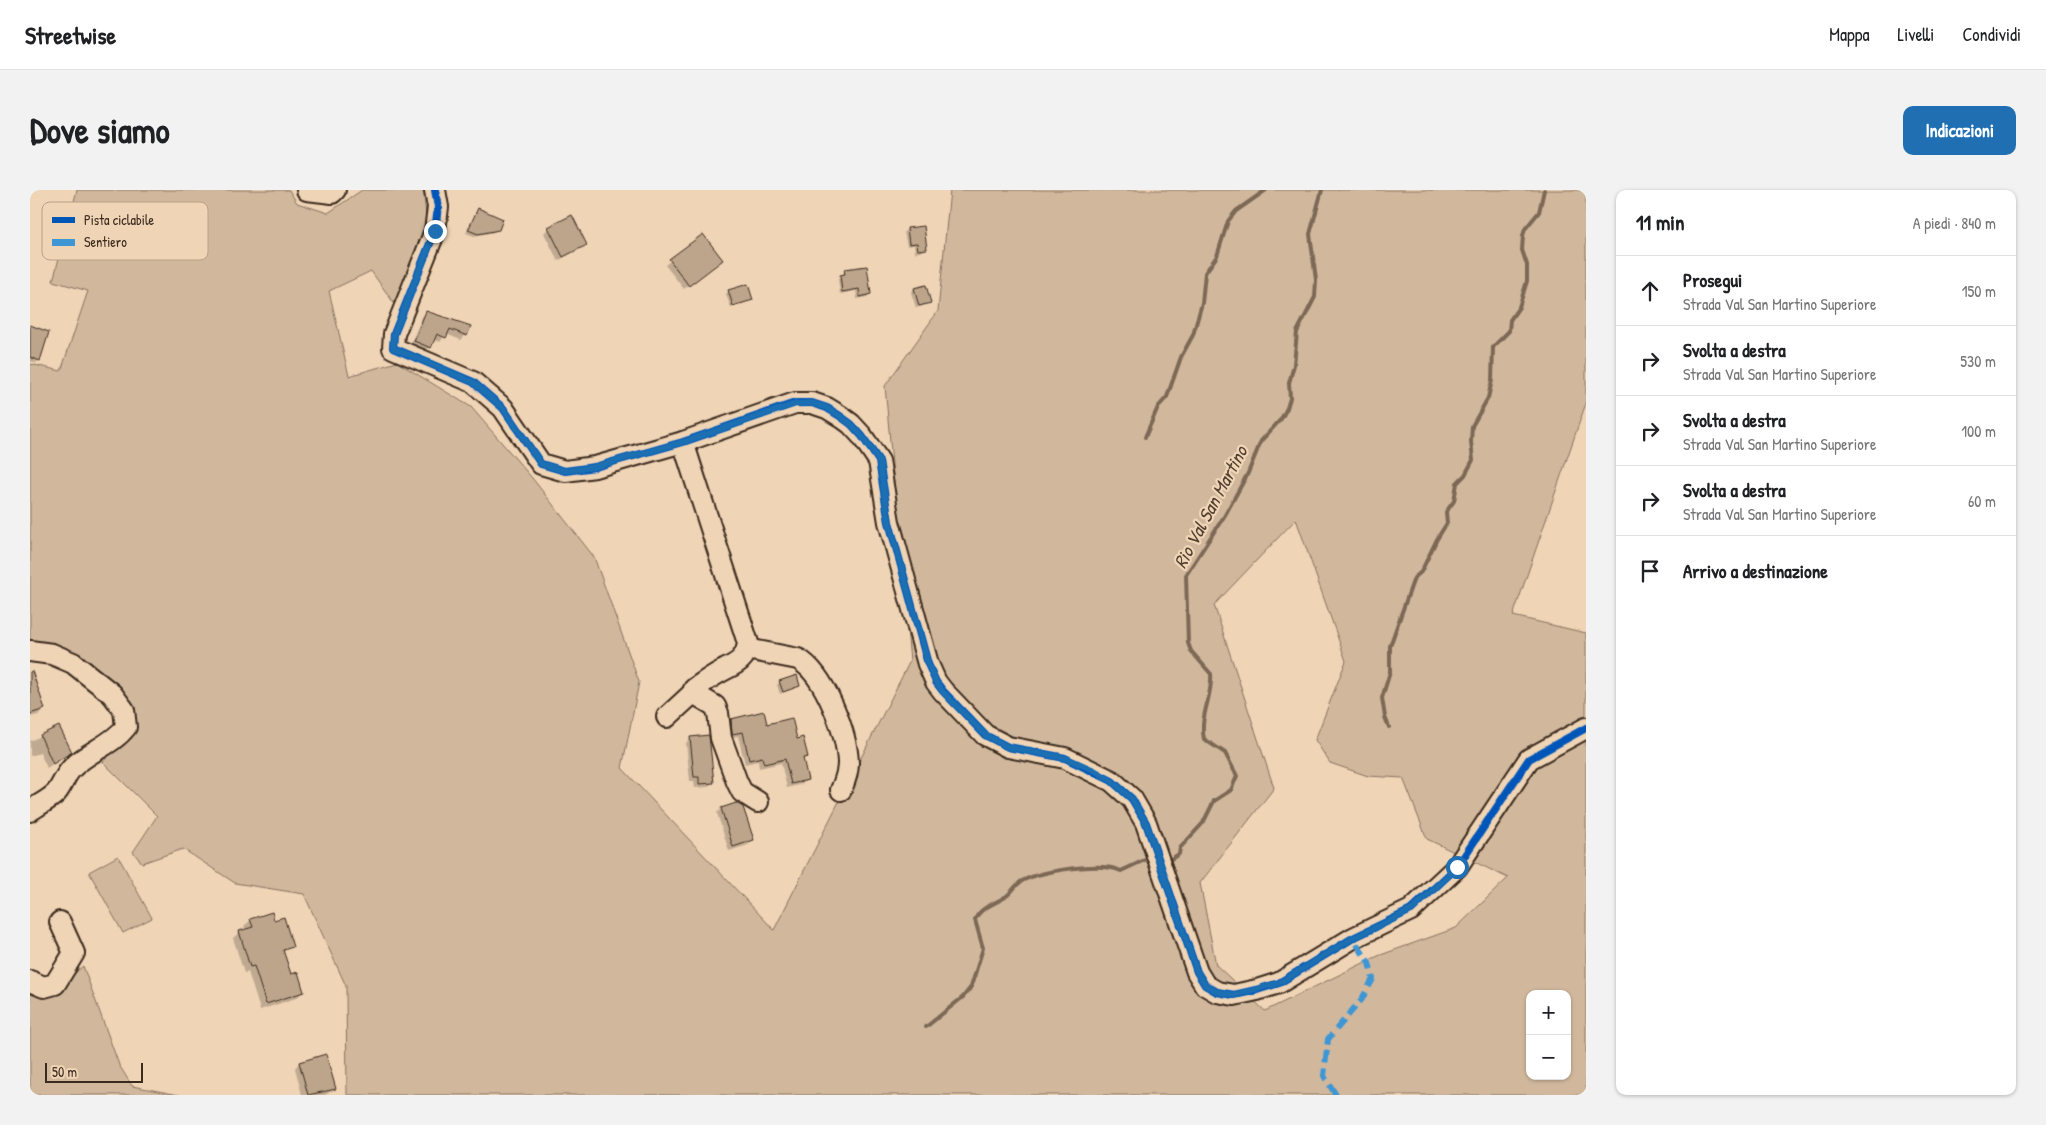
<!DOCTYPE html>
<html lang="it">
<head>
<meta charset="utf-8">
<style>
	body { margin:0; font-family:"Patrick Hand",sans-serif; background:#f2f2f2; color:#202124 }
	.controls { position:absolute; right:15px; bottom:15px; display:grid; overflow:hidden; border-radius:10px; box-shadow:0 1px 4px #0004 }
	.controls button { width:45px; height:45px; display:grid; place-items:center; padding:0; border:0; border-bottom:1px solid #e0e0e0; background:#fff; color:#202124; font:25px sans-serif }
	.scale { position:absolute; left:15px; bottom:12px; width:98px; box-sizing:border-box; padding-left:5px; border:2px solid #3b2a1e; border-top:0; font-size:14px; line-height:18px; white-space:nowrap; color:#3b2a1e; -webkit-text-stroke:4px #efd4b6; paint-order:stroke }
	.stop { position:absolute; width:15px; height:15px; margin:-11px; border:4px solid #1f6fb2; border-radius:50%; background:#fff }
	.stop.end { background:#1f6fb2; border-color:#fff; box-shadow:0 1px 5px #0008 }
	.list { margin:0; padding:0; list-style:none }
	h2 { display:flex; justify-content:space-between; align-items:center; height:65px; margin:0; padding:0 20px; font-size:21px }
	h2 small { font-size:16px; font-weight:400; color:#757577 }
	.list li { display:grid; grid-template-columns:32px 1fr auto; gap:15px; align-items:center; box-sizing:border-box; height:70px; padding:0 20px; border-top:1px solid #e0e0e0 }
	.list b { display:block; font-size:19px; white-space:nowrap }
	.list p { margin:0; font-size:16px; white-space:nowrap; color:#757577 }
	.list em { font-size:16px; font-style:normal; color:#757577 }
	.icon { flex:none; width:28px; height:28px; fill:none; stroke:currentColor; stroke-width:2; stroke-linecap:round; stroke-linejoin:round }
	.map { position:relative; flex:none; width:1556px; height:905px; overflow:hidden; border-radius:10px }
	header { display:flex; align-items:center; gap:30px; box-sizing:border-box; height:70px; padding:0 25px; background:#fff; border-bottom:1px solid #e0e0e0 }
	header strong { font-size:24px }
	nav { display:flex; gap:28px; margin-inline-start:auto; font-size:18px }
	.intro { display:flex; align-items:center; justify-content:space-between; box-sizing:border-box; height:120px; padding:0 30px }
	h1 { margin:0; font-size:35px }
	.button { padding:12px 22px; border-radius:10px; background:#1f6fb2; color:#fff; font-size:18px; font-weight:700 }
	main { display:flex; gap:30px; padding:0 30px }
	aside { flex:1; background:#fff; border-radius:10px; box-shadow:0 1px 4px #0004 }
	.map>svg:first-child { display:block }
</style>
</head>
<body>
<header>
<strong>Streetwise</strong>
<nav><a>Mappa</a><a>Livelli</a><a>Condividi</a></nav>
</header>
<div class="intro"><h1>Dove siamo</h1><a class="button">Indicazioni</a></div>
<main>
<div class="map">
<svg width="1556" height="905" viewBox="0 0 1556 905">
	<rect width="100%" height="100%" fill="#efd4b6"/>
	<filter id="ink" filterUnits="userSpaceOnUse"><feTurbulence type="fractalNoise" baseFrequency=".02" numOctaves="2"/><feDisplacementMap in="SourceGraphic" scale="10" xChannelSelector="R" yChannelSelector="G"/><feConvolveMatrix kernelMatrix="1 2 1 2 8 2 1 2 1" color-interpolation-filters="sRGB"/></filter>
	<g filter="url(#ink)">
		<g fill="#d1b89d" stroke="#86715e" fill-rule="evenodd">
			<path d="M 47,0 L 259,0 L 267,13 L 298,23 L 332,0 L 393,0 L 397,33 L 366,116 L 341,81 L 299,101 L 319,186 L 367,172 L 441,217 L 502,288 L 564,367 L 609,492 L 592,578 L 744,740 L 880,471 L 855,196 L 908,121 L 920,0 L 1556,0 L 1556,213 L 1483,426 L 1556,443 L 1556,905 L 317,905 L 316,796 L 274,704 L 205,693 L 153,659 L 112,673 L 103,662 L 127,626 L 73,572 L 101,540 L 40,464 L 0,458 L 0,174 L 31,181 L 58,101 L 23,91 ZM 1266,329 L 1316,471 L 1285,550 L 1300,573 L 1338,586 L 1373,588 L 1397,649 L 1478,688 L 1426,738 L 1348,766 L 1235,821 L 1186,775 L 1170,693 L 1244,598 L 1184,415 ZM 1500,804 L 1537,804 L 1537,886 L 1500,886 Z"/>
			<path d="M 88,666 L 122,728 L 93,743 L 59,682 Z"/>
			<path d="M 53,776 L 89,875 L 102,896 L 149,905 L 0,905 L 0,796 L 25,802 Z"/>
		</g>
		<g fill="#0003">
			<path d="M 448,20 L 468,39 L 464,42 L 444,46 L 436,43 Z"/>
			<path d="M 519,38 L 555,55 L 528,71 L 514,43 Z"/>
			<path d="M 877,39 L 896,58 L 893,61 L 885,63 L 884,55 L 877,56 L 874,42 Z"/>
			<path d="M 673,46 L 691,70 L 654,99 L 635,75 Z"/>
			<path d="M 815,80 L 840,104 L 837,107 L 827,109 L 826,101 L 810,104 L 808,89 L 812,86 Z"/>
			<path d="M 884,99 L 899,112 L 896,115 L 886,118 L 881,102 Z"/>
			<path d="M 699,101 L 722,110 L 701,118 L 696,104 Z"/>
			<path d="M 396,123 L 439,136 L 436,145 L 431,150 L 416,144 L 410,152 L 403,149 L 396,162 L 380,155 L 392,127 Z"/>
			<path d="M 0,136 L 9,170 L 6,173 L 0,171 Z"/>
			<path d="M 750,492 L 769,496 L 750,504 L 747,495 Z"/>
			<path d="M 0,497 L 13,519 L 8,525 L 0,527 Z"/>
			<path d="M 701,530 L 736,535 L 766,550 L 777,566 L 772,571 L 777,590 L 772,594 L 757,598 L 751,573 L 729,578 L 728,571 L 715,574 L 708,546 L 698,548 L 697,535 Z"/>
			<path d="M 29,538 L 40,562 L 17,578 L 10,563 L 0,566 L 0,551 Z"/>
			<path d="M 661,548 L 683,592 L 678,597 L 665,598 L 664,591 L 660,591 L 656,553 Z"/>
			<path d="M 691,619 L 722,650 L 718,655 L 699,661 L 687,623 Z"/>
			<path d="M 221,730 L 243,731 L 261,756 L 253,763 L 260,786 L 273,802 L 266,808 L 230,820 L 218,782 L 214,783 L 203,748 L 210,742 L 216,740 L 214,736 Z"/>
			<path d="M 269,873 L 305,899 L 295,905 L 272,905 L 265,878 Z"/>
		</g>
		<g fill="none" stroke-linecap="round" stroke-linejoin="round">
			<g stroke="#7c6855" stroke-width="4">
				<path d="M 1115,247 L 1128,217 L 1137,207 L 1151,167 L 1163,145 L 1172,113 L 1175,83 L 1187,66 L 1198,31 L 1206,21 L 1236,0"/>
				<path d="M 1359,537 L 1355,527 L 1352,508 L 1360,482 L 1360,456 L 1384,388 L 1391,382 L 1407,349 L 1417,333 L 1416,322 L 1424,311 L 1427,293 L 1435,285 L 1443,270 L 1441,252 L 1442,236 L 1458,208 L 1462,190 L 1463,157 L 1479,141 L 1480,130 L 1489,117 L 1497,91 L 1497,75 L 1492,60 L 1493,46 L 1495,39 L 1509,22 L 1514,0"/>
				<path d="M 1135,669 L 1141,669 L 1149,664 L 1150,658 L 1173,633 L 1184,611 L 1201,600 L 1207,586 L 1195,563 L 1174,549 C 1169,526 1183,506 1181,484 L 1161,461 L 1158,453 L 1156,385 L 1195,325 L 1218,283 L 1231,251 L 1251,229 L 1257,218 L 1260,208 L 1259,193 L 1264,175 L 1267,142 L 1285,107 L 1286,90 L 1280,44 L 1292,0"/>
				<path d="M 896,837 L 933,807 L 941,797 L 953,758 L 945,730 C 950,717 965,714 975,707 C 982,703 985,695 992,691 C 1011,681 1071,671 1091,681 L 1119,668"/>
			</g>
		</g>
		<g fill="#bda58c" stroke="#3b2a1e">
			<path d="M 448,18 L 473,29 L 469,40 L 448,44 L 438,40 Z"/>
			<path d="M 542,25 L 557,55 L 533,67 L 518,37 Z"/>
			<path d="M 894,36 L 897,59 L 888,60 L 887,53 L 879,54 L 877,38 Z"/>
			<path d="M 673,44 L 693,70 L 659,96 L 639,69 Z"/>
			<path d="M 837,76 L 841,104 L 830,107 L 829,99 L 812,102 L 810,85 L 815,84 L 814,79 Z"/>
			<path d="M 718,94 L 723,110 L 703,116 L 698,100 Z"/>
			<path d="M 896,95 L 901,113 L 889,116 L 884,98 Z"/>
			<path d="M 396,121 L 441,136 L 437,146 L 420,139 L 416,148 L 407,144 L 401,158 L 384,151 Z"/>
			<path d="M 0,135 L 19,142 L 10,171 L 0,167 Z"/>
			<path d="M 2,481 L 15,519 L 0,524 L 0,482 Z"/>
			<path d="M 767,485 L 770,496 L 753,502 L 749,491 Z"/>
			<path d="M 734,521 L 737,534 L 762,528 L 767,549 L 773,547 L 778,567 L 773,568 L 778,590 L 761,594 L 755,569 L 734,574 L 732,567 L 719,570 L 713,542 L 702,544 L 701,529 Z"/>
			<path d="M 29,536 L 42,562 L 23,574 L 10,545 Z"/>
			<path d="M 679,545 L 684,593 L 669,594 L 669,587 L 664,587 L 660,547 Z"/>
			<path d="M 706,613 L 713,617 L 724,650 L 703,657 L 691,618 Z"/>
			<path d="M 242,722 L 244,730 L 254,727 L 263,757 L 253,760 L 261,784 L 268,782 L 274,802 L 236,814 L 224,776 L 220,777 L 209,741 L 223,737 L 220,729 Z"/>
			<path d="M 296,864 L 306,899 L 278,905 L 269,872 Z"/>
		</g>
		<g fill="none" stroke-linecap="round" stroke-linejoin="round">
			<defs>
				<g id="minor">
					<path d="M 277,0 L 302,3 L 305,0"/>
					<path d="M 405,0 L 408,17 L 405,41 L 364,144 L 363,158 L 443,192 L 473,218 L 511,274 L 535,281 L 565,277 L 653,252 L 765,213 L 782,213 L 797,218 L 810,226 L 821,234 L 832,246 L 849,271 L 859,332 L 898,474 L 906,492 L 913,501 L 955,545 L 978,557 L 1035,568 L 1082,591 L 1102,609 L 1116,633 L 1167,782 L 1175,795 L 1187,802 L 1204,805 L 1227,800 L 1249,793 L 1323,748 L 1381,720 L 1427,677 L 1499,569 L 1556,538"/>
					<path d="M 653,252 L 718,453 C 716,470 706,474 692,481 C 682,486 673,493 664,499 L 663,503 L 685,516 L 688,523 L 691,548 L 707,592 L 712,602 L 728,612"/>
					<path d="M 717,459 L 768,469 C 795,484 817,544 818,573 C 818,582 815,591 811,600"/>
					<path d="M 0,461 L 22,464 L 43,473 L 82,504 L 94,520 L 96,537 C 82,555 59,561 43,577 C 35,584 33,595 26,603 C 19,610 8,615 0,621"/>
					<path d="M 637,527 L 663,503"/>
					<path d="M 0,791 L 14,797 L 25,794 L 44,763 L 30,732"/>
				</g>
			</defs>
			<use href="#minor" stroke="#3b2a1e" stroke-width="24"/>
			<use href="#minor" stroke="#efd4b6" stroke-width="20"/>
			<path stroke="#3e96d5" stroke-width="6" stroke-dasharray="12 6" stroke-linecap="butt" d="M 1306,905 L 1294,886 L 1298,849 L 1332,809 L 1343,789 L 1339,773 L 1323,748"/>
			<defs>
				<path id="cycleway" d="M 405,0 L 408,17 L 405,41 L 364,144 L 363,158 L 443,192 L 473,218 L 511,274 L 535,281 L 565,277 L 653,252 L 765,213 L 782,213 L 797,218 L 810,226 L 821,234 L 832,246 L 849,271 L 859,332 L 898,474 L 906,492 L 913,501 L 955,545 L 978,557 L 1035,568 L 1082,591 L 1102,609 L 1116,633 L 1167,782 L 1175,795 L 1187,802 L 1204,805 L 1227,800 L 1249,793 L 1323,748 L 1381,720 L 1427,677 L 1499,569 L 1556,538"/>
			</defs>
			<use href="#cycleway" stroke="#efd4b6" stroke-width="11"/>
			<use href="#cycleway" stroke="#0057b8" stroke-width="8"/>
		</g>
	</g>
	<g fill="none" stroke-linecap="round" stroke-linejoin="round" filter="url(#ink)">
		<path stroke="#1f6fb2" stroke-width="6" d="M 405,41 L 364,144 L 363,158 L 443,192 L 473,218 L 511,274 L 535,281 L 564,277 L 653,252 L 765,214 L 782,213 L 797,218 L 810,226 L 821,234 L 832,246 L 849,271 L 859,332 L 898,474 L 906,492 L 913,502 L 955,545 L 978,557 L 1035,568 L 1064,580 L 1082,591 L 1102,609 L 1116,633 L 1167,782 L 1175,795 L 1188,802 L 1204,805 L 1249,793 L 1323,748 L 1382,720 L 1427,677"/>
	</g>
	<g text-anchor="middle" stroke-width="4.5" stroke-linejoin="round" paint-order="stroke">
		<g font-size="19" font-style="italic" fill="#513f30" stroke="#efd4b6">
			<text transform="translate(1180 317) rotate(-62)" y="7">Rio Val San Martino</text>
		</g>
	</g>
	<rect x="12" y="12" width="166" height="58" rx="8" fill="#efd4b6" stroke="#b9a188" stroke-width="1"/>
	<rect x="22" y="27" width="23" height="6" fill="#0057b8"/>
	<rect x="22" y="49" width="23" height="7" fill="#3e96d5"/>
	<g font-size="14" fill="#3b2a1e">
		<text x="54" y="35">Pista ciclabile</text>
		<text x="54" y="57">Sentiero</text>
	</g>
</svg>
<div class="controls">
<button>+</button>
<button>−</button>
</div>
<div class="scale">50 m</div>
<div class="stop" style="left:1427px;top:677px"></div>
<div class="stop end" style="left:405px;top:41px"></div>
</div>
<aside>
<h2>11 min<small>A piedi · 840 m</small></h2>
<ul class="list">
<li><svg class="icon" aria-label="ahead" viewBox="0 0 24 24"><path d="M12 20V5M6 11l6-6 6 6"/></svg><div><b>Prosegui</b><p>Strada Val San Martino Superiore</p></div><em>150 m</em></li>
<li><svg class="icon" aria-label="right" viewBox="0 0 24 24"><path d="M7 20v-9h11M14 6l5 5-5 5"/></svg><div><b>Svolta a destra</b><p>Strada Val San Martino Superiore</p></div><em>530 m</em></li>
<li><svg class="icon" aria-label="right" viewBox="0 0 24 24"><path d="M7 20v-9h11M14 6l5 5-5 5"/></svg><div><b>Svolta a destra</b><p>Strada Val San Martino Superiore</p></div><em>100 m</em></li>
<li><svg class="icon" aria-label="right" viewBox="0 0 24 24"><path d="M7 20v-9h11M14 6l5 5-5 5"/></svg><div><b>Svolta a destra</b><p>Strada Val San Martino Superiore</p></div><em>60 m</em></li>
<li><svg class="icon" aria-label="arrive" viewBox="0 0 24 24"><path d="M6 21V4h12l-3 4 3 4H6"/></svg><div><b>Arrivo a destinazione</b></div></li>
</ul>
</aside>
</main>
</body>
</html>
